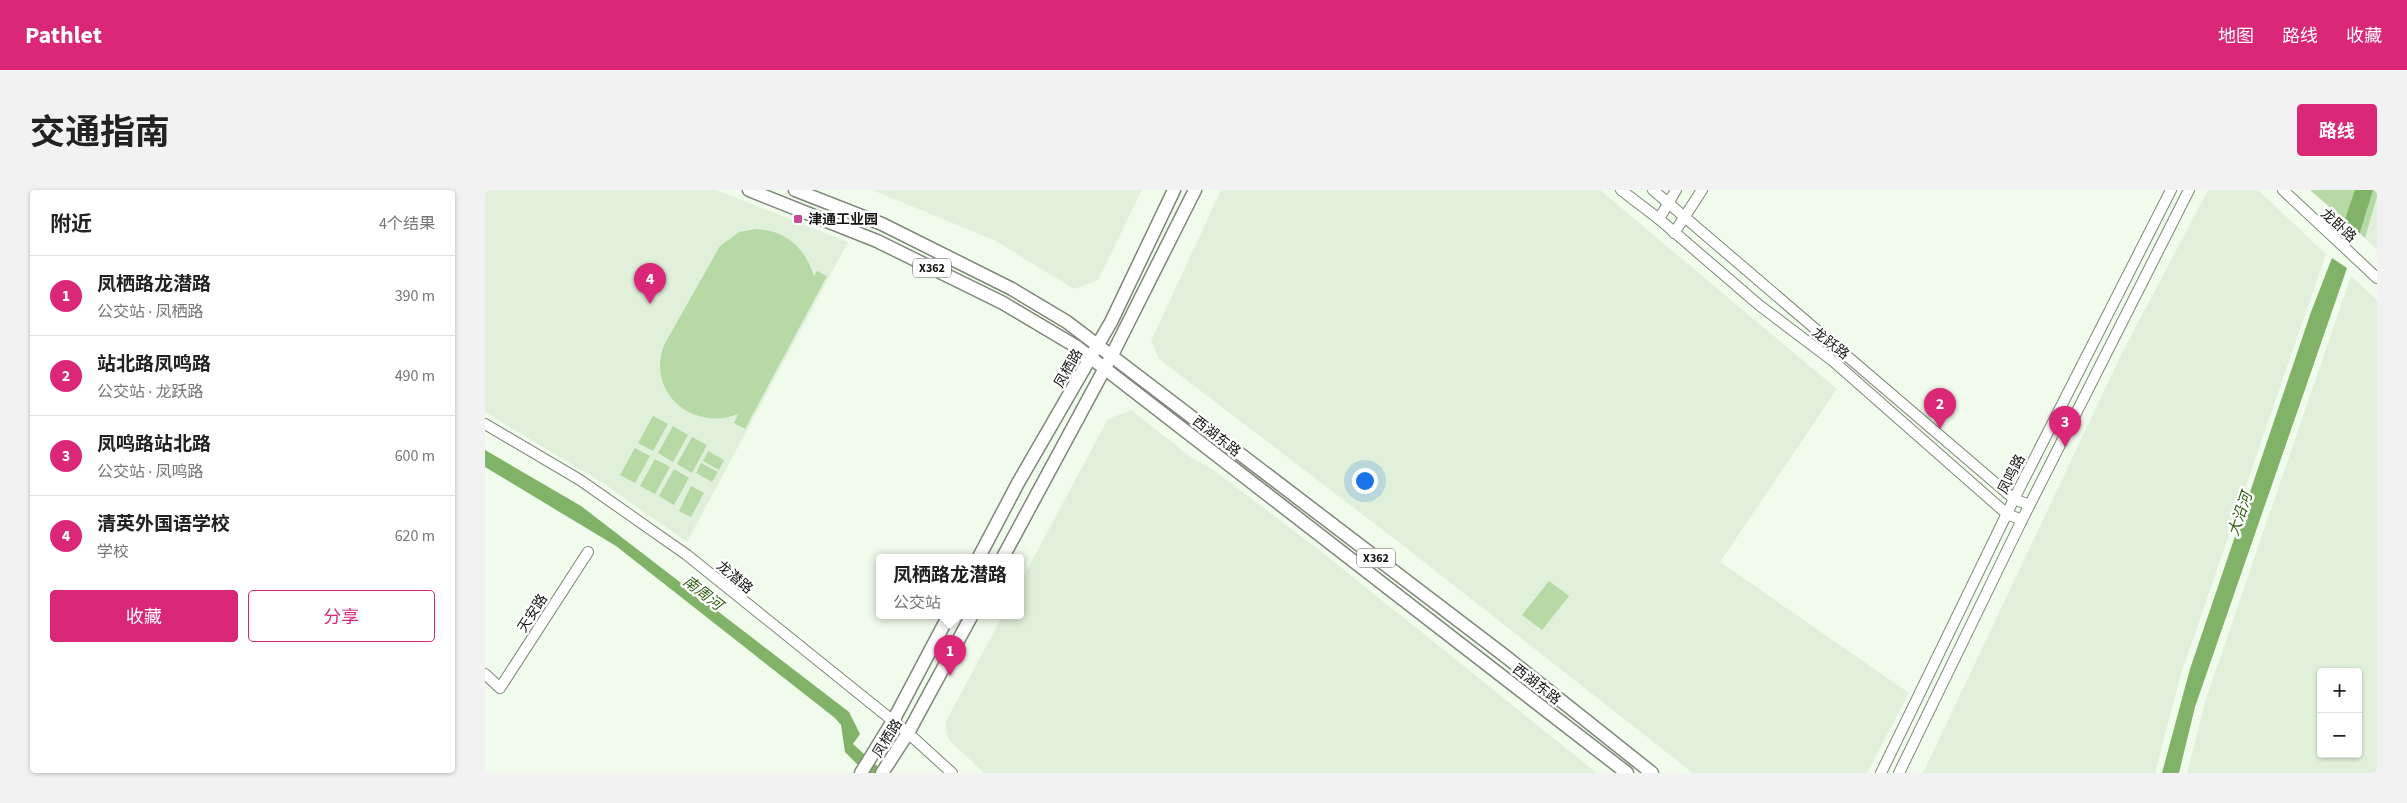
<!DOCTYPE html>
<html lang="zh">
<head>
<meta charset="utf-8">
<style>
	body { margin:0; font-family:"Source Sans 3","Noto Sans SC",sans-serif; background:#f2f2f2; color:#222 }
	.controls { position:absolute; right:15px; bottom:15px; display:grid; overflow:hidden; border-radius:5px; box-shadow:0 1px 4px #0004 }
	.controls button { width:45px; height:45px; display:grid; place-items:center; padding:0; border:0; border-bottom:1px solid #e0e0e0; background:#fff; color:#222; font:25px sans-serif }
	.you { position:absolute; left:879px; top:290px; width:18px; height:18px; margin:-12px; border:4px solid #fff; border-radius:50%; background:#1a73e8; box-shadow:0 0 0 8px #1a73e833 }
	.badge { display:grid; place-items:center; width:32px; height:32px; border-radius:50%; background:#db2777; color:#fff; font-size:16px; font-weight:700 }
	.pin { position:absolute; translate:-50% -41px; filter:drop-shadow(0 1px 2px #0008) }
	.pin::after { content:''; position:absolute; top:26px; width:18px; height:15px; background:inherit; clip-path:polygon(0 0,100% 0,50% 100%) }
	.popup { position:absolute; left:391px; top:364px; width:148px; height:65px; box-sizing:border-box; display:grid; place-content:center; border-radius:5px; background:#fff; filter:drop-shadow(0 1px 4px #0005); font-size:16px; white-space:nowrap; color:#767676 }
	.popup b { font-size:19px; color:#222 }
	.popup::after { content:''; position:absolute; left:50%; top:100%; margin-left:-10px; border:10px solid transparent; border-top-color:#fff }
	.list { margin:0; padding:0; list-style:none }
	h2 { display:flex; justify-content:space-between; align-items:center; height:65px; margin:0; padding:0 20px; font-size:21px }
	h2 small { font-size:16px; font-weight:400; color:#767676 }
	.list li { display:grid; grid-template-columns:32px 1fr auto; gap:15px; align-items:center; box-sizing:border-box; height:80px; padding:0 20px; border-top:1px solid #e0e0e0 }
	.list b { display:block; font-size:19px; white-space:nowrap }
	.list p { margin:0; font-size:16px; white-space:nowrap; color:#767676 }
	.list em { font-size:16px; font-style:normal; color:#767676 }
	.actions { display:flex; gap:10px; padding:15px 20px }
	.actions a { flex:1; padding:11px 0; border:1px solid #db2777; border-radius:5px; text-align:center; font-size:18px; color:#db2777 }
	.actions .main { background:#db2777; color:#fff }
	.map { position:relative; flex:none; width:1892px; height:583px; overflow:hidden; border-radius:5px }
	header { display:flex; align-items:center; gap:30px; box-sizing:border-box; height:70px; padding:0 25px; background:#db2777; color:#fff }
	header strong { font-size:24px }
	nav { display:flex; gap:28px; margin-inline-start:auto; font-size:18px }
	.intro { display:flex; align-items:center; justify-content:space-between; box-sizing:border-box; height:120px; padding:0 30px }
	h1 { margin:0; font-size:35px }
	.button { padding:12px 22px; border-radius:5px; background:#db2777; color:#fff; font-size:18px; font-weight:700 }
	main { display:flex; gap:30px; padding:0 30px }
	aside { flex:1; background:#fff; border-radius:5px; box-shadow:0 1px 4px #0004 }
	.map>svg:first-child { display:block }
</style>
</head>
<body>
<header>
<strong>Pathlet</strong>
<nav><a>地图</a><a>路线</a><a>收藏</a></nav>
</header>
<div class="intro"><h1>交通指南</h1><a class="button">路线</a></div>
<main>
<aside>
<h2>附近<small>4个结果</small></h2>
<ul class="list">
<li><span class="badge">1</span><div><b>凤栖路龙潜路</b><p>公交站 · 凤栖路</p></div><em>390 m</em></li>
<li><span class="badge">2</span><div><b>站北路凤鸣路</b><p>公交站 · 龙跃路</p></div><em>490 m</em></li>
<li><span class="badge">3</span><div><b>凤鸣路站北路</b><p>公交站 · 凤鸣路</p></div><em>600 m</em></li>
<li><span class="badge">4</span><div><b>清英外国语学校</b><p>学校</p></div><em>620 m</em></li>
</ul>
<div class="actions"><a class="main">收藏</a><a>分享</a></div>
</aside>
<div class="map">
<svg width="1892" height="583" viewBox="0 0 1892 583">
	<rect width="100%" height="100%" fill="#f1fbec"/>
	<g fill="#e1f0da" fill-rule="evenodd">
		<path d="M 0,0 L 231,0 L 363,52 L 202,352 L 121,295 L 0,222 Z"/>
		<path d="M 387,0 L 657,0 L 613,90 L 589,99 L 509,50 Z"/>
		<path d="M 736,0 L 1115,0 L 1352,199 L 1235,372 L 1424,503 L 1382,583 L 1208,583 L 911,350 L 674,169 L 666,151 Z"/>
		<path d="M 1723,0 L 1773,0 L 1841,64 L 1695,487 L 1670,583 L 1438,583 L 1637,163 Z"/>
		<path d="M 1892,7 L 1892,60 L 1880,48 Z"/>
		<path d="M 1866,86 L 1892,110 L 1892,583 L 1702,583 L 1720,512 ZM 1836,482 L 1873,482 L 1873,564 L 1836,564 Z"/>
		<path d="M 646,220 L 707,268 L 727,279 L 833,359 L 1112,583 L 499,583 L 463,549 L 460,533 L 518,425 L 535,425 L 535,393 L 623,229 Z"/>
	</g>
	<g fill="#b6d9a5">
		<path d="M 1825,0 L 1892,0 L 1892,7 L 1880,48 Z"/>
		<path d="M 271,39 C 301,40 320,58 329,86 L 332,81 L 342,86 L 260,239 L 249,233 L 253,224 C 208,242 161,203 179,155 L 235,56 L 254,42 Z"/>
		<path d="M 168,226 L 183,234 L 168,261 L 153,253 Z"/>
		<path d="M 188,236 L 203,245 L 188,272 L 173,263 Z"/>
		<path d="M 207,247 L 222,255 L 207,283 L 192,274 Z"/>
		<path d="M 150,258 L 165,266 L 150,293 L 135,285 Z"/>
		<path d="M 223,261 L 239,270 L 234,280 L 218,271 Z"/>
		<path d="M 170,269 L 185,277 L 170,304 L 155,296 Z"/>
		<path d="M 216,273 L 233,282 L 227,292 L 211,283 Z"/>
		<path d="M 189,279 L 204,288 L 189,315 L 174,306 Z"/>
		<path d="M 206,296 L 219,303 L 206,327 L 194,321 Z"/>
		<path d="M 1064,391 L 1084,406 L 1057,440 L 1037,425 Z"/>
	</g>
	<g fill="#80b367">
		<path d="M 1870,0 L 1888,0 L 1874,45 L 1871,45 L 1859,32 Z"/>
		<path d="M 1847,68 L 1862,78 L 1710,517 L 1694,583 L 1677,583 L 1705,479 L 1826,122 Z"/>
		<path d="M 0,260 L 96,316 L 364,522 L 375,544 L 368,554 L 400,583 L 381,583 L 360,562 L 356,535 L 350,528 L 131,356 L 0,277 Z"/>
	</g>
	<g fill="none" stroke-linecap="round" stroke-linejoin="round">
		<defs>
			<g id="minor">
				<path d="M 1136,0 L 1174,29 L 1274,115 L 1348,171 L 1522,324 L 1537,330"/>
				<path d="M 1168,0 L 1529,309 L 1544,315"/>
				<path d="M 1798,0 L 1892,88"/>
				<path d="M 1174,29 L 1191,0"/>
				<path d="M 1189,43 L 1217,0"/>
				<path d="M 0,234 L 95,290 L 202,365 L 423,543 L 467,583"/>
				<path d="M 0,484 L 15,498 L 103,362"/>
				<path d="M 1396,583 L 1529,309 L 1686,0"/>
				<path d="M 1414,583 L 1537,330 L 1704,0"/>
			</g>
			<g id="major">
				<path d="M 264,0 L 392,51 L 518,113 L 592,157 L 1142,583"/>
				<path d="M 310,0 L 397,34 L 527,99 L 582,132 L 1020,466 L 1167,583"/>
				<path d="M 494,367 L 533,293 L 626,132 L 689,0"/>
				<path d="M 518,367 L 627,165 L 710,0"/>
				<path d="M 376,583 L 408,531 L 464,425"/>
				<path d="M 397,583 L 423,543 L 487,425"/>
			</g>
		</defs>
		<use href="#minor" stroke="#7e8779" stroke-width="12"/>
		<use href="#major" stroke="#7e8779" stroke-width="15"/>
		<use href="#minor" stroke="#fff" stroke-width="10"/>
		<use href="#major" stroke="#fff" stroke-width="12"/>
	</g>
	<rect fill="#c64896" stroke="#fff" stroke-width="2" x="308" y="24" width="10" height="10" rx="2.5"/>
	<g text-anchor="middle" stroke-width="5" stroke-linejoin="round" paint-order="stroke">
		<g fill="#fff" stroke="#5a5d59" stroke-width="1">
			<rect x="428" y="68.5" width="38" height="19" rx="4"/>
			<rect x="872" y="358.5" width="38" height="19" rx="4"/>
		</g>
		<g font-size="12" font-weight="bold" fill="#141712">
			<text x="447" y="82">X362</text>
			<text x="891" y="372">X362</text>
		</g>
		<g font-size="14" font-weight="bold" fill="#141712" stroke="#fff" text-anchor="start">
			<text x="323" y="34">津通工业园</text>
		</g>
		<g font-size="14" fill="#141712" stroke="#fff">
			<text transform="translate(1854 35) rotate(42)" y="5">龙卧路</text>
			<text transform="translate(1346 153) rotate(38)" y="5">龙跃路</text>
			<text transform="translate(583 178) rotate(-60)" y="5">凤栖路</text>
			<text transform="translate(732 246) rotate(38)" y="5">西湖东路</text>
			<text transform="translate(1526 284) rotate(-63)" y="5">凤鸣路</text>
			<text transform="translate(250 387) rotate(40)" y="5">龙潜路</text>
			<text transform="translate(47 423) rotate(-57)" y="5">天安路</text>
			<text transform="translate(1052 494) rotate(38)" y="5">西湖东路</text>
			<text transform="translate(402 548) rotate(-58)" y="5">凤栖路</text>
		</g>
		<g font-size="15" font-style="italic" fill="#2d5c0c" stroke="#fff">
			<text transform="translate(1755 324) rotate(-71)" y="5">大沿河</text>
			<text transform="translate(218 403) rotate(38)" y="5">南周河</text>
		</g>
	</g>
</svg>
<div class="controls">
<button>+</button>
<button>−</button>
</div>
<div class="you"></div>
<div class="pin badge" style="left:465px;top:486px">1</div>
<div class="popup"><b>凤栖路龙潜路</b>公交站</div>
<div class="pin badge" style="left:1455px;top:239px">2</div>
<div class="pin badge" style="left:1580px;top:257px">3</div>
<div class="pin badge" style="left:165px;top:114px">4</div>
</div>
</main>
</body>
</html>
